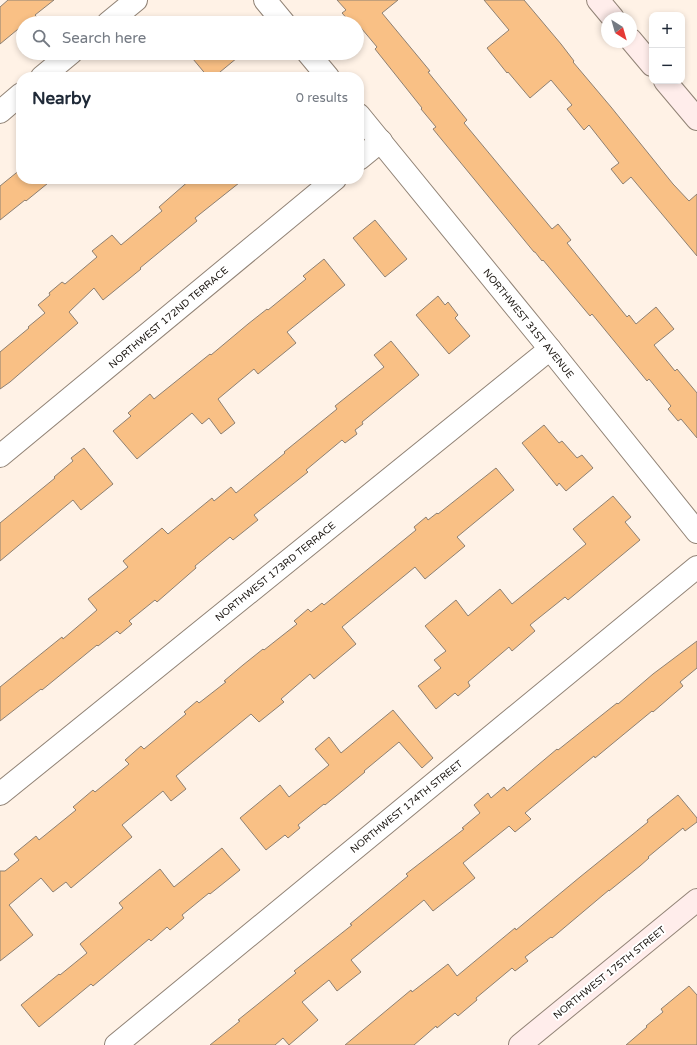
<!DOCTYPE html>
<html lang="en">
<head>
<meta charset="utf-8">
<style>
	body { margin:0; font-family:"Varela Round",sans-serif; background:#f6f6f7; color:#1f2937 }
	.controls { position:absolute; right:12px; top:12px; display:grid; overflow:hidden; border-radius:8px; box-shadow:0 2px 6px #0003 }
	.controls button { width:36px; height:36px; display:grid; place-items:center; padding:0; border:0; border-bottom:1px solid #e0e1e3; background:#fff; color:#1f2937; font:20px sans-serif }
	.compass { position:absolute; left:601px; top:12px; width:36px; height:36px; border-radius:50%; background:#fff; box-shadow:0 2px 6px #0003; rotate:143deg }
	.list { margin:0; padding:0; list-style:none }
	h2 { display:flex; justify-content:space-between; align-items:center; height:52px; margin:0; padding:0 16px; font-size:17px }
	h2 small { font-size:13px; font-weight:400; color:#747a83 }
	.icon { flex:none; width:22px; height:22px; fill:none; stroke:currentColor; stroke-width:2; stroke-linecap:round; stroke-linejoin:round }
	.map { position:relative; flex:none; width:697px; height:1045px; overflow:hidden }
	.search { position:absolute; background:#fff; box-shadow:0 2px 6px #0003; left:16px; top:16px; width:348px; height:44px; display:flex; align-items:center; gap:10px; box-sizing:border-box; padding:0 14px; border-radius:22px; color:#747a83; font-size:15px }
	.panel { position:absolute; background:#fff; box-shadow:0 2px 6px #0003; left:16px; top:72px; width:348px; height:112px; border-radius:16px }
	.map>svg:first-child { display:block }
</style>
</head>
<body>
<div class="map">
<svg width="697" height="1045" viewBox="0 0 697 1045">
	<rect width="100%" height="100%" fill="#fff2e6"/>
	<g fill="#f9c085" stroke="#8e8072">
		<path d="M 8,0 L 54,0 L 35,15 L 43,23 L 23,23 L 23,25 L 0,44 L 0,7 Z"/>
		<path d="M 337,0 L 398,0 L 382,13 L 430,71 L 428,72 L 467,120 L 464,123 L 552,229 L 558,224 L 571,240 L 567,243 L 627,317 L 629,315 L 636,324 L 656,307 L 674,329 L 654,345 L 675,371 L 677,369 L 697,393 L 697,438 L 681,419 L 678,421 L 668,409 L 671,406 L 649,379 L 647,381 L 592,314 L 590,316 L 543,260 L 542,261 L 535,252 L 534,252 L 433,129 L 436,127 L 421,109 L 422,108 L 375,49 L 377,47 L 357,23 L 351,23 L 342,13 L 346,10 Z"/>
		<path d="M 484,0 L 524,0 L 561,44 L 574,61 L 573,62 L 611,107 L 673,184 L 689,201 L 697,194 L 697,256 L 631,177 L 623,184 L 611,169 L 619,163 L 589,125 L 584,130 L 567,109 L 572,105 L 551,80 L 530,98 L 508,72 L 507,73 L 487,48 L 509,30 Z"/>
		<path d="M 188,53 L 243,53 L 214,77 L 208,77 Z"/>
		<path d="M 21,169 L 21,179 L 53,179 L 26,201 L 25,200 L 0,220 L 0,186 Z"/>
		<path d="M 191,179 L 244,179 L 195,218 L 197,221 L 140,268 L 141,269 L 103,300 L 94,288 L 69,312 L 78,323 L 10,382 L 0,389 L 0,352 L 29,328 L 28,327 L 45,313 L 38,305 L 50,295 L 49,293 L 62,282 L 65,284 L 97,257 L 92,251 L 112,235 L 121,245 L 162,211 L 159,207 Z"/>
		<path d="M 375,220 L 407,259 L 385,277 L 353,238 Z"/>
		<path d="M 324,259 L 345,285 L 287,332 L 296,343 L 258,374 L 254,369 L 218,399 L 235,423 L 221,434 L 209,418 L 202,424 L 192,413 L 137,459 L 113,431 L 131,416 L 128,413 L 150,394 L 154,399 L 210,354 L 211,355 L 248,324 L 267,309 L 268,310 L 306,279 L 303,276 Z"/>
		<path d="M 438,296 L 445,305 L 448,302 L 458,315 L 455,318 L 470,336 L 449,354 L 416,315 Z"/>
		<path d="M 391,341 L 419,375 L 362,422 L 363,424 L 355,430 L 357,434 L 345,443 L 342,440 L 306,470 L 308,472 L 254,515 L 258,520 L 233,540 L 230,537 L 195,566 L 196,568 L 157,602 L 155,600 L 129,621 L 132,624 L 120,634 L 117,631 L 98,646 L 97,645 L 42,690 L 41,689 L 0,721 L 0,687 L 62,637 L 63,639 L 97,610 L 88,599 L 128,567 L 123,561 L 162,528 L 168,534 L 212,498 L 214,501 L 231,487 L 236,493 L 285,453 L 284,452 L 337,409 L 335,406 L 384,367 L 374,355 Z"/>
		<path d="M 544,425 L 559,443 L 562,441 L 577,458 L 582,455 L 593,468 L 566,491 L 559,483 L 557,486 L 522,443 Z"/>
		<path d="M 84,448 L 113,484 L 81,510 L 73,500 L 0,561 L 0,523 L 55,478 L 54,477 L 73,461 L 71,458 Z"/>
		<path d="M 496,468 L 514,490 L 457,537 L 465,546 L 425,579 L 415,567 L 342,627 L 356,644 L 314,679 L 310,674 L 281,699 L 284,702 L 259,722 L 251,714 L 176,776 L 186,789 L 171,801 L 163,791 L 122,825 L 132,837 L 71,888 L 66,882 L 53,892 L 41,878 L 9,905 L 33,935 L 0,961 L 0,871 L 5,871 L 19,860 L 14,854 L 36,836 L 39,840 L 76,810 L 73,807 L 93,790 L 95,792 L 129,764 L 125,760 L 141,746 L 144,749 L 186,714 L 184,712 L 197,701 L 199,703 L 226,682 L 224,681 L 243,665 L 263,649 L 264,650 L 297,624 L 294,621 L 308,609 L 311,612 L 322,603 L 324,605 L 416,530 L 414,527 L 426,517 L 428,520 L 437,513 L 438,514 Z"/>
		<path d="M 613,496 L 631,517 L 625,522 L 640,540 L 568,600 L 565,597 L 530,625 L 535,631 L 512,651 L 509,647 L 468,682 L 470,686 L 458,696 L 455,693 L 436,709 L 418,686 L 441,668 L 434,660 L 446,651 L 425,626 L 456,600 L 468,616 L 500,589 L 512,604 L 586,544 L 573,529 Z"/>
		<path d="M 697,641 L 697,668 L 680,682 L 683,686 L 653,712 L 652,711 L 595,758 L 594,756 L 525,813 L 531,819 L 515,832 L 509,826 L 463,863 L 475,878 L 433,911 L 424,900 L 351,960 L 361,972 L 337,991 L 329,980 L 302,1002 L 318,1020 L 289,1045 L 283,1038 L 275,1045 L 210,1045 L 240,1021 L 238,1020 L 258,1004 L 296,973 L 294,971 L 352,925 L 350,924 L 408,876 L 406,874 L 464,829 L 462,828 L 480,813 L 474,805 L 488,793 L 491,798 L 504,787 L 507,791 L 557,749 L 558,750 L 617,703 L 618,704 L 653,674 Z"/>
		<path d="M 393,710 L 433,758 L 422,768 L 399,742 L 364,771 L 365,772 L 347,787 L 325,805 L 324,804 L 298,825 L 300,828 L 288,838 L 285,835 L 266,850 L 240,818 L 280,785 L 289,797 L 329,765 L 315,749 L 329,737 L 341,753 Z"/>
		<path d="M 678,795 L 697,818 L 697,822 L 685,831 L 683,828 L 648,857 L 649,858 L 640,866 L 609,891 L 609,890 L 552,938 L 551,937 L 525,957 L 528,961 L 515,971 L 512,968 L 476,998 L 477,1000 L 458,1016 L 455,1013 L 437,1028 L 436,1026 L 414,1045 L 345,1045 L 411,990 L 412,992 L 448,964 L 457,976 L 515,928 L 516,930 L 580,877 L 648,822 L 647,820 Z"/>
		<path d="M 222,848 L 240,870 L 210,894 L 209,893 L 182,915 L 184,918 L 170,930 L 167,927 L 151,941 L 149,939 L 93,986 L 91,984 L 39,1027 L 21,1005 L 59,974 L 60,975 L 87,953 L 80,944 L 123,908 L 119,903 L 160,869 L 174,887 Z"/>
		<path d="M 689,986 L 697,995 L 697,1045 L 626,1045 L 647,1027 L 646,1026 L 663,1012 L 661,1009 Z"/>
	</g>
	<g fill="none" stroke-linecap="round" stroke-linejoin="round">
		<defs>
			<g id="street">
				<path d="M 265,0 L 284,23"/>
				<path d="M 108,23 L 136,0"/>
				<path d="M 308,53 L 328,77"/>
				<path d="M 42,77 L 71,53"/>
				<path d="M 0,112 L 21,94"/>
				<path d="M 359,115 L 550,349 L 697,532"/>
				<path d="M 359,159 L 381,141"/>
				<path d="M 0,456 L 335,179"/>
				<path d="M 0,794 L 550,349"/>
				<path d="M 116,1045 L 697,567"/>
			</g>
			<g id="secondary">
				<path d="M 598,0 L 613,18"/>
				<path d="M 631,40 L 652,65"/>
				<path d="M 665,81 L 697,119"/>
				<path d="M 520,1045 L 697,900"/>
			</g>
		</defs>
		<use href="#street" stroke="#918376" stroke-width="24"/>
		<use href="#secondary" stroke="#918376" stroke-width="24"/>
		<use href="#street" stroke="#fff" stroke-width="22"/>
		<use href="#secondary" stroke="#ffedeb" stroke-width="22"/>
	</g>
	<g text-anchor="middle" stroke-width="4" stroke-linejoin="round" paint-order="stroke">
		<g font-size="10" fill="#18130e" stroke="#fff">
			<text transform="translate(168 317) rotate(-40)" y="4">NORTHWEST 172ND TERRACE</text>
			<text transform="translate(529 323) rotate(51)" y="4">NORTHWEST 31ST AVENUE</text>
			<text transform="translate(275 571) rotate(-39)" y="4">NORTHWEST 173RD TERRACE</text>
			<text transform="translate(406 806) rotate(-39)" y="4">NORTHWEST 174TH STREET</text>
			<text transform="translate(609 972) rotate(-39)" y="4">NORTHWEST 175TH STREET</text>
		</g>
	</g>
</svg>
<div class="controls">
<button>+</button>
<button>−</button>
</div>
<svg class="compass" viewBox="-18 -18 36 36"><path d="M0-13l5 13h-10z" fill="#e53935"/><path d="M0 13l5-13h-10z" fill="#747a83"/></svg>
<div class="search"><svg class="icon" aria-label="search" viewBox="0 0 24 24"><circle cx="10" cy="10" r="6"/><path d="M15 15l6 6"/></svg>Search here</div>
<section class="panel">
<h2>Nearby<small>0 results</small></h2>
<ul class="list">
</ul>
</section>
</div>
</body>
</html>
